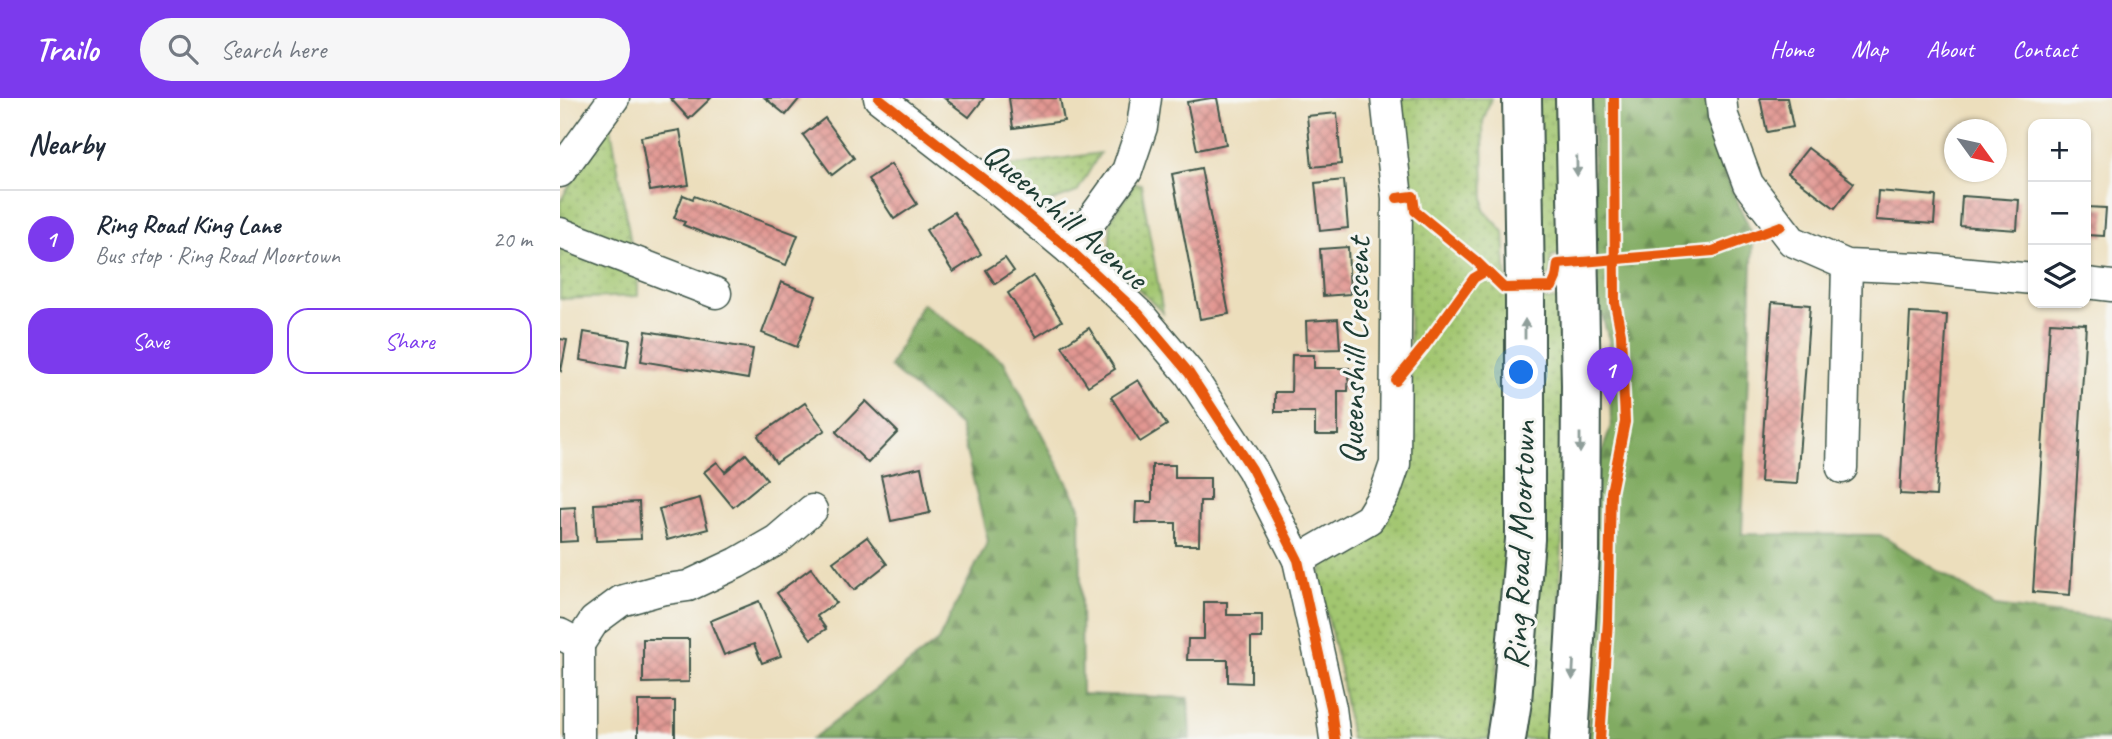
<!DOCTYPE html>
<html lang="en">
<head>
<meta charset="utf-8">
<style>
	body { margin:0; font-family:Caveat,sans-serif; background:#f6f6f7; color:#1f2937 }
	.controls { position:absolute; right:21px; top:21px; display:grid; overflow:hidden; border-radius:14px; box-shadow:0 2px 5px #0004 }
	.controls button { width:63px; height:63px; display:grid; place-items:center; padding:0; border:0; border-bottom:2px solid #e0e1e3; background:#fff; color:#1f2937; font:35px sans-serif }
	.compass { position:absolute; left:1384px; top:21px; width:63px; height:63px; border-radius:50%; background:#fff; box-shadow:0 2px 5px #0004; rotate:123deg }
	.you { position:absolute; left:962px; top:275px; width:24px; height:24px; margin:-18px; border:5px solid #fff; border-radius:50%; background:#1a73e8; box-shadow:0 0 0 10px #1a73e833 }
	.badge { display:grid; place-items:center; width:46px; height:46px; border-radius:50%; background:#7c3aed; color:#fff; font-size:23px; font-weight:700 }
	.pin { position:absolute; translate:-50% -58px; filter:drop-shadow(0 2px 4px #0008) }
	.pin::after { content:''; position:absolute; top:37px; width:24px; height:21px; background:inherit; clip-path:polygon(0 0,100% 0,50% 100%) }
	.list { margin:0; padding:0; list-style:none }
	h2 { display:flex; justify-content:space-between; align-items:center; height:91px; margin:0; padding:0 28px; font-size:30px }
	h2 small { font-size:23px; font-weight:400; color:#747a83 }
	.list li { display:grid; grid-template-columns:46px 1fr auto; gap:21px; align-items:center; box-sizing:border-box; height:98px; padding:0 28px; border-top:2px solid #e0e1e3 }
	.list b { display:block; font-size:26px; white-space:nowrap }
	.list p { margin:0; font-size:23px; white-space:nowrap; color:#747a83 }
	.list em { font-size:23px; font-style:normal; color:#747a83 }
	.actions { display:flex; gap:14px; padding:21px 28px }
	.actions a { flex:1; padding:16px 0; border:2px solid #7c3aed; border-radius:21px; text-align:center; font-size:24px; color:#7c3aed }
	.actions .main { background:#7c3aed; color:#fff }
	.icon { flex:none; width:38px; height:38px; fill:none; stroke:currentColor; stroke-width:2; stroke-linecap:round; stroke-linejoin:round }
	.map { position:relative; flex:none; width:1552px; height:641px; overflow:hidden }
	header { display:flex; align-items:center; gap:42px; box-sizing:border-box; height:98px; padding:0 35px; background:#7c3aed; color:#fff }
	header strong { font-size:33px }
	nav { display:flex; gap:38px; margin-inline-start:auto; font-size:24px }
	.search { width:490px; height:63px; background:#f6f6f7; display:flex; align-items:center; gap:18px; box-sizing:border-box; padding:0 24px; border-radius:38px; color:#747a83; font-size:26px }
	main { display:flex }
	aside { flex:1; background:#fff }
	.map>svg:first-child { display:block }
</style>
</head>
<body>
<header>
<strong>Trailo</strong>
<div class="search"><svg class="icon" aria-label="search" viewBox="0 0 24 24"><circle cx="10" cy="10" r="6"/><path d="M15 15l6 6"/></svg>Search here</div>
<nav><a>Home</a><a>Map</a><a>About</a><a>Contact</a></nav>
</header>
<main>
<aside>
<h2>Nearby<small></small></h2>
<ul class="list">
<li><span class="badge">1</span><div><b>Ring Road King Lane</b><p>Bus stop · Ring Road Moortown</p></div><em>20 m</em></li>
</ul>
<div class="actions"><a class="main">Save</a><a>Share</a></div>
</aside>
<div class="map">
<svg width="1552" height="641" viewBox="0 0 1552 641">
	<defs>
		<pattern id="grass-dots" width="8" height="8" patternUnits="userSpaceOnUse" patternTransform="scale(1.75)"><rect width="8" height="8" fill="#a2c670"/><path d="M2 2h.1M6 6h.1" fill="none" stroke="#83a25d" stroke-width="1.8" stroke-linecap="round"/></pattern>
		<pattern id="forest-firs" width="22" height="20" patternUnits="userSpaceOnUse" patternTransform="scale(1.75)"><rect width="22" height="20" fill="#81ab62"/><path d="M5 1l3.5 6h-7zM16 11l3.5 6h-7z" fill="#698c52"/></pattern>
		<pattern id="building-cross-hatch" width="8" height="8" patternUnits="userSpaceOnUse" patternTransform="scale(1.75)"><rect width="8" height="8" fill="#e29792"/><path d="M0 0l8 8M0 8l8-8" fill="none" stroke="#b77c78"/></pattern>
	</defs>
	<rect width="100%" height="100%" fill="#f6f6f2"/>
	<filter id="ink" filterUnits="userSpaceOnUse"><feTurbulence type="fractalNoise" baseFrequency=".0143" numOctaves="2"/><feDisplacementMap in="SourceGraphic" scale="14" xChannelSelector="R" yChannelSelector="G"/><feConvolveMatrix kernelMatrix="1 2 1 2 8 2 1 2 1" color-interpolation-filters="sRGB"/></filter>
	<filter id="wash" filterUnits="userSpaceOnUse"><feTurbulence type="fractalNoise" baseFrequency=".00686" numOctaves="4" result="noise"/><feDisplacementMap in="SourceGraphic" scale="28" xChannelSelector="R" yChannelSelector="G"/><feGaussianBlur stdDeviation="1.57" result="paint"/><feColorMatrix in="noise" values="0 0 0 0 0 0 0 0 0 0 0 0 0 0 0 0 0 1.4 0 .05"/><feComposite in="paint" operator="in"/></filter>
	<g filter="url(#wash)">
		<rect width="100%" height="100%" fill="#ecdebc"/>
		<g fill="url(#grass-dots)" stroke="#608252" stroke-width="2">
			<path d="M 841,0 L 931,0 L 923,24 L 924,112 L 944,134 L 951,263 L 949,428 L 942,527 L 929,641 L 791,641 L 780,572 L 759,481 L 763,468 L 775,457 L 809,439 L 827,421 L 849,359 L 851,285 L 845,74 Z"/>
			<path d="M 977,0 L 1000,0 L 1002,156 L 991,158 L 991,177 L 980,179 Z"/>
			<path d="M 50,24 L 72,152 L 0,124 L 0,103 Z"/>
			<path d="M 540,55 L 517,94 L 481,107 L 435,70 Z"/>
			<path d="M 575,85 L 581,86 L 603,215 L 549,161 L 551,122 Z"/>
			<path d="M 0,148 L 78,176 L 78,198 L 0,201 Z"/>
			<path d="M 1003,201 L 1005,367 L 994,641 L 962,641 L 980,202 Z"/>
		</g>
		<g fill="url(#forest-firs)" stroke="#50744b" stroke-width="2">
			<path d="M 1032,0 L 1147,0 L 1151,36 L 1170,88 L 1193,138 L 1182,436 L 1320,437 L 1435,508 L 1552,522 L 1552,641 L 1028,641 L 1036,374 L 1051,327 L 1049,242 L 1037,200 Z"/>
			<path d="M 362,205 L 444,264 L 520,409 L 522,596 L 628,600 L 630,641 L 252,641 L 378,543 L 428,443 L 400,328 L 330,269 Z"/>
		</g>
		<g id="blocks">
			<g fill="url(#building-cross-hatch)">
				<path d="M 110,0 L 151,0 L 129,21 Z"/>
				<path d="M 205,0 L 240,0 L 226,17 Z"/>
				<path d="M 384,0 L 424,0 L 409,19 Z"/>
				<path d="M 449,0 L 500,0 L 504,23 L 453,30 Z"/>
				<path d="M 651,0 L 657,0 L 666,46 L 637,52 L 627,4 Z"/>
				<path d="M 1200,0 L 1227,0 L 1233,29 L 1207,34 Z"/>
				<path d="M 777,15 L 781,66 L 752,69 L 747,18 Z"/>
				<path d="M 265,20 L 294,60 L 272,77 L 243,37 Z"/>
				<path d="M 120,32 L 129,87 L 90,93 L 81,39 Z"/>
				<path d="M 1248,50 L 1294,85 L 1275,110 L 1228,75 Z"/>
				<path d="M 331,66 L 357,106 L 334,121 L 308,81 Z"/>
				<path d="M 641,70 L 669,216 L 640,221 L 612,76 Z"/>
				<path d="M 784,82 L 788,130 L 760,133 L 755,85 Z"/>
				<path d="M 1318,93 L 1376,98 L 1374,126 L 1316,122 Z"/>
				<path d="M 123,97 L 133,101 L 134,98 L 238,137 L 226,167 L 123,127 L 125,124 L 114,120 Z"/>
				<path d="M 1402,98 L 1459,102 L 1457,132 L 1400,128 Z"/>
				<path d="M 1526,109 L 1546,110 L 1544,138 L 1526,137 Z"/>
				<path d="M 394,114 L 421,156 L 393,174 L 366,132 Z"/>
				<path d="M 788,149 L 790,196 L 763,198 L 760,151 Z"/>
				<path d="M 445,160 L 454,173 L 435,186 L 426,172 Z"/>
				<path d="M 473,178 L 502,223 L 476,239 L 448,195 Z"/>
				<path d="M 221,184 L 256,198 L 237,249 L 202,235 Z"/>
				<path d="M 1212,204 L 1250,207 L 1237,386 L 1200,384 Z"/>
				<path d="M 1350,215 L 1387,217 L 1376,398 L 1340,396 Z"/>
				<path d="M 778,221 L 780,251 L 747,252 L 746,223 Z"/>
				<path d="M 1490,224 L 1526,226 L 1510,497 L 1473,494 Z"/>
				<path d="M 529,230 L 555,271 L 528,288 L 502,248 Z"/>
				<path d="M 86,233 L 193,251 L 188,281 L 81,263 Z"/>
				<path d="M 24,234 L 70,242 L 66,270 L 20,262 Z"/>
				<path d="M 0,241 L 7,242 L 1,273 L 0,272 Z"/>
				<path d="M 732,257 L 754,257 L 754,270 L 789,270 L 788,293 L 778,293 L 778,337 L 755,337 L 755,314 L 715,314 L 715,294 L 731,294 Z"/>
				<path d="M 578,282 L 607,327 L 580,344 L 551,299 Z"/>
				<path d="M 306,303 L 338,334 L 308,365 L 276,334 Z"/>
				<path d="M 245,305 L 265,332 L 216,365 L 198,338 Z"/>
				<path d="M 186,356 L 207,381 L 173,409 L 144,374 L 157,364 L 165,374 Z"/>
				<path d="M 592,367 L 615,367 L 615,380 L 650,380 L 650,403 L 640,403 L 639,447 L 616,447 L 616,425 L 575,425 L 576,404 L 592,404 Z"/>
				<path d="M 361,369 L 370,415 L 331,423 L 321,378 Z"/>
				<path d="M 140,400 L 148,431 L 107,442 L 99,411 Z"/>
				<path d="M 79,404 L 81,441 L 36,443 L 34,406 Z"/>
				<path d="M 15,409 L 17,443 L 0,444 L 0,410 Z"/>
				<path d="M 307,439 L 327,466 L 294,492 L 273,464 Z"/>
				<path d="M 251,470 L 276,505 L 257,518 L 266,531 L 251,541 L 217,495 Z"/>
				<path d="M 199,503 L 221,558 L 202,565 L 194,546 L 164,557 L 150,523 Z"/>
				<path d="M 644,504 L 667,504 L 667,517 L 702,517 L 702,540 L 691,540 L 691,585 L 668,584 L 668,562 L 627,562 L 628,541 L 644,541 Z"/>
				<path d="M 83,541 L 129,541 L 129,584 L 83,585 Z"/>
				<rect x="78" y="603" width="37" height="38"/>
			</g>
		</g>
	</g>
	<g filter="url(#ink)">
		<use href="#blocks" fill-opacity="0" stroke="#3e5548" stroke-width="2"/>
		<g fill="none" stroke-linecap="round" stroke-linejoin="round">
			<defs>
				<g id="street">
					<path d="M 319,0 L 440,94 L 510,152 L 579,216 L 629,275 L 692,371 L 738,462 L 771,610 L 775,641"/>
					<path d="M 1161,0 L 1163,18 L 1188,86 L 1232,143 L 1287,167 L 1358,170 L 1473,181"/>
					<path d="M 0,74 L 54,0"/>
					<path d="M 0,135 L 156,195"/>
					<path d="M 510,152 L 567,73 L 582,29 L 586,0"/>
					<path d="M 1526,185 L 1552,188"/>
					<path d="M 1282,370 L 1287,167"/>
					<path d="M 738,462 L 809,421 L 825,395 L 835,366 L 837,100 L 826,0"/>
					<path d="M 0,536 L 19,546 L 19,641"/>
					<path d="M 19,546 L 34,523 L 61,503 L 100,492 L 128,488 L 177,465 L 217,442 L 252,412"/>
				</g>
				<g id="highway">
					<path d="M 946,641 L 952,603 L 965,441 L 965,190 L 962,0"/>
					<path d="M 1009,641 L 1020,457 L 1021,287 L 1015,0"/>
				</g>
			</defs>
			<use href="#street" stroke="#3e5548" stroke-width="33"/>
			<use href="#highway" stroke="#3e5548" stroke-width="42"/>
			<use href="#street" stroke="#fff" stroke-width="30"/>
			<use href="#highway" stroke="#fff" stroke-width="38"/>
			<defs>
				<g id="cycleway">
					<path d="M 319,0 L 440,94 L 510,152 L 579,216 L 629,275 L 692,371 L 738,462 L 771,610 L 775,641"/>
					<path d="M 837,100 L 853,98 L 855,113 L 916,163 L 944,190 L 992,189 L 996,180 L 998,166 L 1153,153 L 1221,128"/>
					<path d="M 836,283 L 863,250 L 914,180 L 926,173"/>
					<path d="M 1040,641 L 1048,522 L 1051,394 L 1065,324 L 1061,236 L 1055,205 L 1054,0"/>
				</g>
			</defs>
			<use href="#cycleway" stroke="#f6f6f2" stroke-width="15"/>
			<use href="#cycleway" stroke="#e8590c" stroke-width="10"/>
		</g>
		<defs><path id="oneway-solid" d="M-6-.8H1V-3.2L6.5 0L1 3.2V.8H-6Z" transform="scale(1.75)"/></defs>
		<g fill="#8f9e9a">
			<use href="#oneway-solid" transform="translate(1017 68) rotate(89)"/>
			<use href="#oneway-solid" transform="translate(965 231) rotate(-90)"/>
			<use href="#oneway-solid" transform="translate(1020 345) rotate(90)"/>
			<use href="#oneway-solid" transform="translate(1013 572) rotate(93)"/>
		</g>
	</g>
	<g text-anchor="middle" stroke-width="6" stroke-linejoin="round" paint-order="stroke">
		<g font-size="35" fill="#1f3d34" stroke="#f6f6f2">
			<text transform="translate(506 117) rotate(41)" y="12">Queenshill Avenue</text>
			<text transform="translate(794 253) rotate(-88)" y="12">Queenshill Crescent</text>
			<text transform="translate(959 447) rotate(-88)" y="12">Ring Road Moortown</text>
		</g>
	</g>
</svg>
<div class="controls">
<button>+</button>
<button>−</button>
<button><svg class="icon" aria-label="layers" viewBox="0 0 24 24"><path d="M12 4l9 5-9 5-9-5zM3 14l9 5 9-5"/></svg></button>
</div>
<svg class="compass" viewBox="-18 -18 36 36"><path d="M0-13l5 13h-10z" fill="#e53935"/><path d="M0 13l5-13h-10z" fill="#747a83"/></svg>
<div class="you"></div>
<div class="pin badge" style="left:1050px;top:307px">1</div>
</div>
</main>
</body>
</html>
